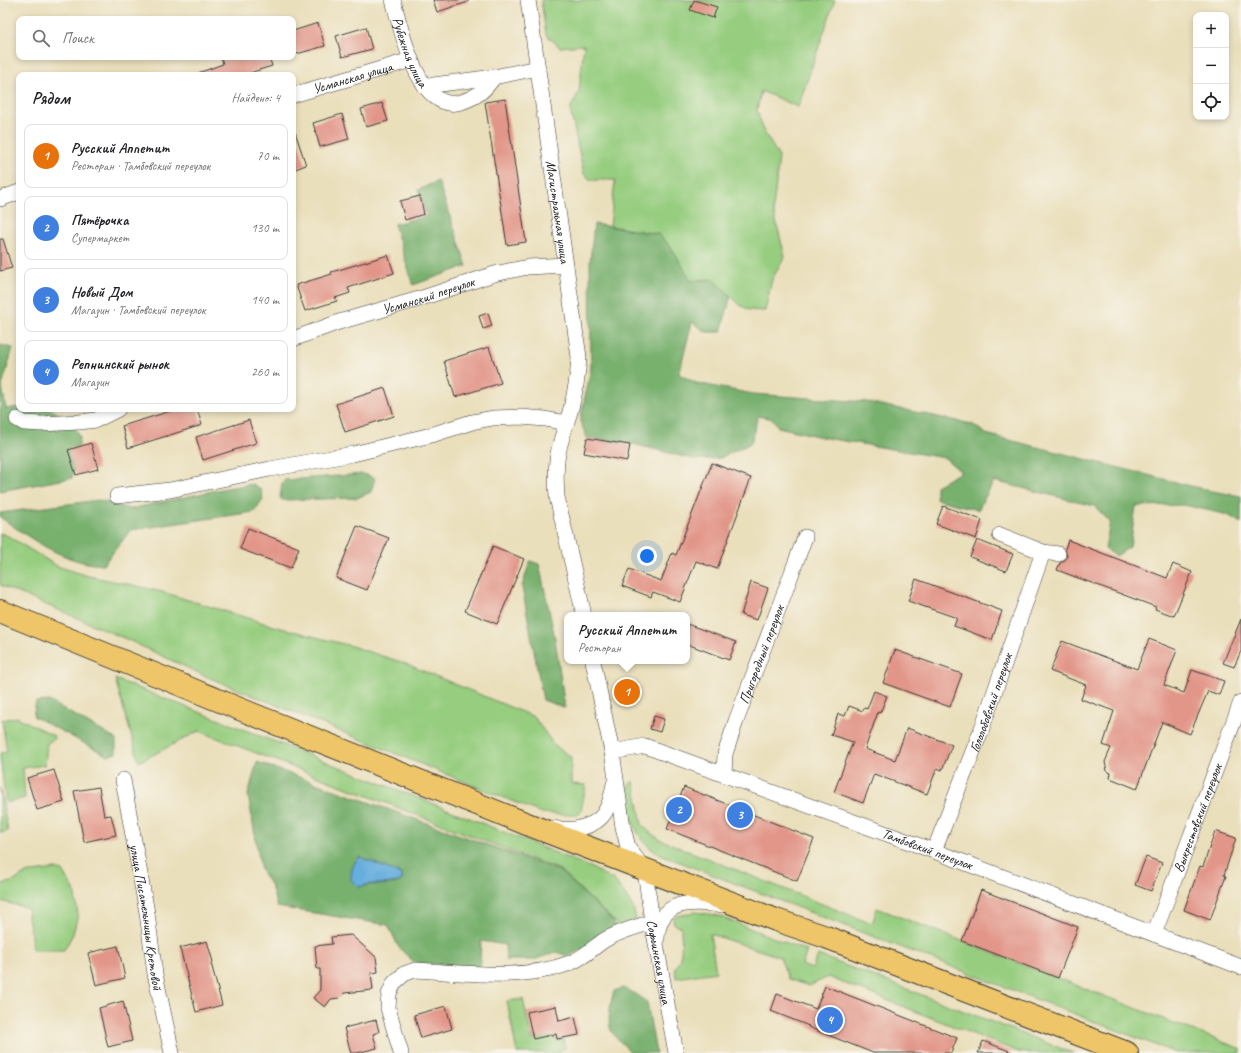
<!DOCTYPE html>
<html lang="ru">
<head>
<meta charset="utf-8">
<style>
	body { margin:0; font-family:Caveat,sans-serif; background:#f2f2f2; color:#202124 }
	.controls { position:absolute; right:12px; top:12px; display:grid; overflow:hidden; border-radius:8px; box-shadow:0 2px 6px #0003 }
	.controls button { width:36px; height:36px; display:grid; place-items:center; padding:0; border:0; border-bottom:1px solid #e0e0e0; background:#fff; color:#202124; font:20px sans-serif }
	.you { position:absolute; left:647px; top:556px; width:14px; height:14px; margin:-10px; border:3px solid #fff; border-radius:50%; background:#1a73e8; box-shadow:0 0 0 6px #1a73e833 }
	.badge { display:grid; place-items:center; width:26px; height:26px; border-radius:50%; background:#db2777; color:#fff; font-size:13px; font-weight:700 }
	.pin { position:absolute; translate:-50% -50%; border:2px solid #fff; box-shadow:0 1px 4px #0006 }
	.popup { position:absolute; left:564px; top:612px; width:126px; height:52px; box-sizing:border-box; display:grid; place-content:center; border-radius:8px; background:#fff; filter:drop-shadow(0 1px 3px #0005); font-size:13px; white-space:nowrap; color:#757577 }
	.popup b { font-size:15px; color:#202124 }
	.popup::after { content:''; position:absolute; left:50%; top:100%; margin-left:-8px; border:8px solid transparent; border-top-color:#fff }
	.list { margin:0; padding:0; list-style:none }
	h2 { display:flex; justify-content:space-between; align-items:center; height:52px; margin:0; padding:0 16px; font-size:17px }
	h2 small { font-size:13px; font-weight:400; color:#757577 }
	.list li { display:grid; grid-template-columns:26px 1fr auto; gap:12px; align-items:center; box-sizing:border-box; height:64px; margin:0 8px 8px; padding:0 8px; border:1px solid #e0e0e0; border-radius:8px }
	.list b { display:block; font-size:15px; white-space:nowrap }
	.list p { margin:0; font-size:13px; white-space:nowrap; color:#757577 }
	.list em { font-size:13px; font-style:normal; color:#757577 }
	.icon { flex:none; width:22px; height:22px; fill:none; stroke:currentColor; stroke-width:2; stroke-linecap:round; stroke-linejoin:round }
	.map { position:relative; flex:none; width:1241px; height:1053px; overflow:hidden }
	.search { position:absolute; background:#fff; box-shadow:0 2px 6px #0003; left:16px; top:16px; width:280px; height:44px; display:flex; align-items:center; gap:10px; box-sizing:border-box; padding:0 14px; border-radius:8px; color:#757577; font-size:15px }
	.panel { position:absolute; background:#fff; box-shadow:0 2px 6px #0003; left:16px; top:72px; width:280px; height:340px; border-radius:8px }
	.map>svg:first-child { display:block }
</style>
</head>
<body>
<div class="map">
<svg width="1241" height="1053" viewBox="0 0 1241 1053">
	<rect width="100%" height="100%" fill="#f7f3e8"/>
	<filter id="ink" filterUnits="userSpaceOnUse"><feTurbulence type="fractalNoise" baseFrequency=".025" numOctaves="2"/><feDisplacementMap in="SourceGraphic" scale="8" xChannelSelector="R" yChannelSelector="G"/><feConvolveMatrix kernelMatrix="1 2 1 2 8 2 1 2 1" color-interpolation-filters="sRGB"/></filter>
	<filter id="wash" filterUnits="userSpaceOnUse"><feTurbulence type="fractalNoise" baseFrequency=".012" numOctaves="4" result="noise"/><feDisplacementMap in="SourceGraphic" scale="16" xChannelSelector="R" yChannelSelector="G"/><feGaussianBlur stdDeviation="0.9" result="paint"/><feColorMatrix in="noise" values="0 0 0 0 0 0 0 0 0 0 0 0 0 0 0 0 0 1.4 0 .05"/><feComposite in="paint" operator="in"/></filter>
	<g filter="url(#wash)">
		<rect width="100%" height="100%" fill="#eadfbb"/>
		<g fill="#96cd7f" stroke="#59744e">
			<path d="M 541,0 L 835,0 L 798,107 L 761,91 L 757,110 L 763,130 L 779,157 L 773,209 L 785,257 L 772,279 L 765,311 L 749,310 L 740,305 L 731,296 L 712,279 L 691,281 L 671,247 L 658,234 L 610,226 L 615,180 L 591,180 L 584,174 L 570,109 L 579,92 L 584,45 L 560,47 L 546,35 Z"/>
			<path d="M 0,533 L 8,536 L 57,566 L 88,576 L 133,585 L 162,592 L 277,627 L 351,646 L 404,663 L 534,717 L 554,745 L 571,757 L 571,784 L 586,785 L 581,811 L 578,815 L 568,815 L 541,813 L 205,676 L 126,639 L 0,585 Z"/>
			<path d="M 115,679 L 467,817 L 590,867 L 610,878 L 615,881 L 623,892 L 633,907 L 636,920 L 615,927 L 617,924 L 560,870 L 199,731 L 139,762 Z"/>
			<path d="M 17,717 L 54,736 L 53,740 L 47,743 L 45,765 L 23,768 L 25,798 L 6,803 L 0,757 L 0,753 L 7,752 L 2,720 Z"/>
			<path d="M 634,781 L 642,824 L 649,832 L 661,840 L 870,923 L 873,921 L 877,908 L 1241,1049 L 1241,1053 L 1176,1053 L 674,860 C 668,856 660,855 654,851 C 634,836 625,809 628,785 Z"/>
			<path d="M 0,788 L 8,831 L 0,833 Z"/>
			<path d="M 55,869 L 63,871 L 74,890 L 78,915 L 73,934 L 64,950 L 33,950 L 27,908 L 0,901 L 0,885 L 14,881 L 26,873 Z"/>
			<path d="M 695,912 L 716,915 L 807,951 L 802,965 L 812,969 L 818,955 L 1073,1053 L 1021,1053 L 828,977 L 809,986 L 788,979 L 780,957 L 710,934 L 716,972 L 676,978 L 675,968 C 684,956 681,942 681,927 L 676,926 L 673,921 L 674,918 L 677,916 Z"/>
			<path d="M 523,999 L 532,1040 L 555,1036 L 556,1041 L 564,1039 L 565,1048 L 560,1050 L 560,1053 L 517,1053 L 507,1001 Z"/>
		</g>
		<g fill="#78b06e" stroke="#4a6645" fill-rule="evenodd">
			<path d="M 438,181 L 467,266 L 413,285 L 394,224 L 427,216 L 418,190 Z"/>
			<path d="M 594,224 L 658,234 L 671,247 L 691,281 L 712,279 L 731,296 L 721,332 L 706,332 L 692,322 L 679,374 L 696,383 L 753,394 L 867,402 L 972,424 L 986,434 L 1211,491 L 1241,496 L 1241,523 L 1228,515 L 1184,505 L 1136,506 L 1130,547 L 1116,556 L 1105,549 L 1110,522 L 1094,506 L 994,481 L 978,510 L 936,499 L 936,486 L 961,472 L 945,458 L 826,438 L 778,427 L 773,419 L 758,416 L 751,443 L 720,458 L 697,460 L 633,444 L 587,438 L 581,423 L 581,416 L 591,368 L 590,262 Z"/>
			<path d="M 0,345 L 13,348 L 2,386 L 6,409 L 19,407 L 19,409 L 50,409 L 73,422 L 80,438 L 72,478 L 0,491 Z"/>
			<path d="M 363,474 L 375,478 L 371,492 L 357,498 L 282,500 L 280,498 L 282,483 L 285,480 Z"/>
			<path d="M 253,484 L 261,490 L 263,499 L 254,512 L 131,530 L 103,565 C 64,563 31,539 0,517 L 0,513 L 99,500 L 130,509 L 226,488 Z"/>
			<path d="M 530,561 L 539,564 L 555,638 L 565,708 L 543,700 L 522,587 Z"/>
			<path d="M 49,701 L 116,739 L 116,753 L 108,756 L 33,716 L 36,702 Z"/>
			<path d="M 257,762 L 560,871 L 614,922 L 614,929 L 591,945 L 568,956 L 556,952 L 534,960 L 506,960 L 505,945 L 481,941 L 480,966 L 415,963 L 399,948 L 388,925 L 277,907 L 271,886 L 261,870 L 248,795 ZM 360,857 L 402,875 L 402,880 C 391,888 373,882 361,887 L 353,882 C 350,872 352,864 360,857 Z"/>
			<path d="M 623,988 L 635,994 L 647,1002 L 656,1053 L 631,1053 C 626,1046 616,1039 612,1032 C 606,1024 611,1000 614,991 Z"/>
		</g>
		<path fill="#66aedd" stroke="#41657c" d="M 360,857 L 402,875 L 402,880 L 398,882 L 384,884 L 369,884 L 361,887 L 357,886 L 351,880 C 351,870 353,863 360,857 Z"/>
		<g id="blocks">
			<g fill="#e29689">
				<path d="M 433,0 L 468,0 L 468,2 L 437,12 Z"/>
				<path d="M 694,0 L 717,7 L 713,18 L 690,10 Z"/>
				<path d="M 318,23 L 325,46 L 293,55 L 293,31 Z"/>
				<path d="M 366,27 L 372,49 L 342,57 L 336,36 Z"/>
				<path d="M 221,57 L 269,57 L 272,66 L 243,75 L 198,75 L 198,73 L 223,64 Z"/>
				<path d="M 505,99 L 526,242 L 507,245 L 485,102 Z"/>
				<path d="M 382,103 L 388,121 L 366,127 L 361,109 Z"/>
				<path d="M 342,114 L 349,139 L 320,147 L 313,123 Z"/>
				<path d="M 293,132 L 295,132 L 306,165 L 293,170 Z"/>
				<path d="M 420,196 L 424,214 L 405,220 L 400,201 Z"/>
				<path d="M 0,239 L 3,239 L 12,268 L 0,271 Z"/>
				<path d="M 388,255 L 394,273 L 348,288 L 350,293 L 335,298 L 337,301 L 305,311 L 296,285 L 332,274 L 331,272 L 342,269 Z"/>
				<path d="M 488,313 L 492,326 L 483,329 L 479,316 Z"/>
				<path d="M 489,347 L 501,383 L 455,397 L 444,361 Z"/>
				<path d="M 385,388 L 394,416 L 345,432 L 336,404 Z"/>
				<path d="M 177,409 L 197,409 L 202,425 L 128,448 L 122,426 Z"/>
				<path d="M 249,420 L 256,443 L 203,460 L 196,437 Z"/>
				<path d="M 587,438 L 630,445 L 627,461 L 584,453 Z"/>
				<path d="M 91,443 L 98,469 L 76,475 L 68,450 Z"/>
				<path d="M 712,463 L 751,478 L 717,569 L 696,561 L 680,602 L 653,592 L 651,597 L 622,586 L 629,569 L 661,581 L 672,553 L 676,555 Z"/>
				<path d="M 943,506 L 982,520 L 976,539 L 936,524 Z"/>
				<path d="M 357,526 L 389,538 L 367,590 L 336,578 Z"/>
				<path d="M 248,528 L 299,548 L 291,568 L 240,549 Z"/>
				<path d="M 977,540 L 1013,554 L 1006,571 L 970,557 Z"/>
				<path d="M 1068,540 L 1167,578 L 1173,564 L 1192,572 L 1174,616 L 1155,609 L 1156,607 L 1057,570 L 1060,563 L 1065,560 L 1067,556 L 1065,549 Z"/>
				<path d="M 493,546 L 524,559 L 497,624 L 465,611 Z"/>
				<path d="M 916,579 L 1002,611 L 992,640 L 954,626 L 957,618 L 908,601 Z"/>
				<path d="M 751,582 L 768,588 L 757,620 L 741,615 Z"/>
				<path d="M 1241,619 L 1241,651 L 1234,667 L 1223,663 Z"/>
				<path d="M 687,624 L 736,642 L 729,660 L 687,644 Z"/>
				<path d="M 1149,639 L 1177,650 L 1164,685 L 1184,693 L 1192,670 L 1224,681 L 1219,695 L 1208,691 L 1190,734 L 1162,722 L 1137,789 L 1110,778 L 1111,773 L 1107,771 L 1105,762 L 1111,748 L 1103,745 L 1114,711 L 1081,699 L 1086,685 L 1050,671 L 1062,641 L 1137,669 Z"/>
				<path d="M 895,650 L 962,674 L 950,707 L 883,683 Z"/>
				<path d="M 874,691 L 887,696 L 880,713 L 878,712 L 865,749 L 895,760 L 907,728 L 952,745 L 942,770 L 937,768 L 927,794 L 874,774 L 863,803 L 834,792 L 853,742 L 831,735 L 838,714 L 845,716 L 849,706 L 863,711 L 864,708 L 867,709 Z"/>
				<path d="M 654,716 L 664,719 L 660,732 L 650,729 Z"/>
				<path d="M 54,770 L 64,802 L 37,810 L 27,778 Z"/>
				<path d="M 99,787 L 104,816 L 111,815 L 116,835 L 84,842 L 74,791 Z"/>
				<path d="M 684,787 L 814,839 L 797,881 L 667,829 Z"/>
				<path d="M 1215,831 L 1236,838 L 1224,875 L 1226,876 L 1210,920 L 1184,910 L 1200,866 L 1203,867 Z"/>
				<path d="M 1146,857 L 1162,863 L 1151,891 L 1135,885 Z"/>
				<path d="M 981,890 L 1078,927 L 1058,978 L 962,941 Z"/>
				<path d="M 351,935 L 376,957 L 378,972 L 371,973 L 373,990 L 344,993 L 339,998 L 331,999 L 325,1007 L 313,998 L 320,990 L 320,969 L 317,969 L 315,946 L 332,944 L 331,937 Z"/>
				<path d="M 207,941 L 213,962 L 211,963 L 222,1005 L 196,1012 L 180,948 Z"/>
				<path d="M 118,946 L 125,978 L 96,985 L 88,953 Z"/>
				<path d="M 825,986 L 957,1038 L 951,1053 L 873,1053 L 808,1027 L 809,1026 L 771,1011 L 777,994 L 816,1009 Z"/>
				<path d="M 123,1001 L 132,1041 L 108,1047 L 99,1008 Z"/>
				<path d="M 446,1006 L 452,1029 L 421,1038 L 414,1015 Z"/>
				<path d="M 556,1006 L 559,1021 L 575,1017 L 579,1035 L 557,1039 L 556,1034 L 533,1039 L 527,1012 Z"/>
				<path d="M 376,1020 L 379,1032 L 373,1034 L 377,1048 L 357,1053 L 351,1053 L 344,1028 Z"/>
				<path d="M 983,1041 L 1012,1052 L 1012,1053 L 978,1053 Z"/>
			</g>
		</g>
	</g>
	<g filter="url(#ink)">
		<use href="#blocks" fill-opacity="0" stroke="#3b3934" stroke-width="1"/>
		<g fill="none" stroke-linecap="round" stroke-linejoin="round">
			<defs>
				<g id="minor">
					<path id="s1" d="M 393,0 C 401,28 418,115 461,102 C 477,97 484,91 494,77 L 538,68"/>
					<path id="s2" d="M 528,0 L 579,357 C 578,376 575,394 570,412 C 565,428 559,443 557,460 C 556,472 556,485 557,497 L 584,615"/>
					<path d="M 426,86 L 494,77"/>
					<path id="s3" d="M 293,95 L 411,60"/>
					<path d="M 0,199 L 19,192"/>
					<path id="s4" d="M 293,339 L 339,322 L 419,299 L 494,274 L 528,267 L 566,265"/>
					<path d="M 17,419 L 24,423 L 41,424 L 79,422 L 96,420 L 118,409"/>
					<path d="M 117,496 L 170,490 L 270,469 L 353,454 L 431,435 L 472,422 L 493,418 L 521,417 L 545,419 L 566,423"/>
					<path d="M 1000,535 L 1043,552 L 1058,554"/>
					<path id="s5" d="M 593,661 L 612,752 L 623,827 L 628,847 L 632,853 L 645,870 L 652,922 L 676,1053"/>
					<path id="s6" d="M 612,752 L 645,746 L 934,851 L 1241,967"/>
					<path id="s7" d="M 724,774 L 725,754 L 736,721 L 787,586 L 805,537"/>
					<path id="s8" d="M 123,780 L 147,913 L 155,974 L 172,1053"/>
					<path d="M 553,828 C 571,832 599,828 607,808 C 611,801 612,792 614,784"/>
					<path id="s9" d="M 934,851 L 981,731 L 1043,552"/>
					<path id="s10" d="M 1154,934 L 1241,702"/>
					<path d="M 657,938 C 660,898 691,902 722,905"/>
					<path d="M 401,1053 L 388,1008 L 389,994 L 394,983 L 404,974 L 415,970 C 465,973 523,981 570,963 C 583,958 592,949 603,941 C 617,932 636,927 652,922"/>
				</g>
				<path id="trunk" d="M 0,611 L 252,714 L 527,824 L 776,920 L 826,937 L 1127,1053"/>
			</defs>
			<use href="#minor" stroke="#3b3934" stroke-width="16"/>
			<use href="#trunk" stroke="#3b3934" stroke-width="24"/>
			<use href="#minor" stroke="#fff" stroke-width="15"/>
			<use href="#trunk" stroke="#eec569" stroke-width="22"/>
		</g>
	</g>
	<g text-anchor="middle" stroke-width="4" stroke-linejoin="round" paint-order="stroke">
		<g font-size="14" fill="#1c1c1c" stroke="#f7f3e8">
			<text dy="5" stroke="none"><textPath href="#s1" startOffset="55">Рубежная улица</textPath></text>
			<text dy="5" stroke="none"><textPath href="#s3" startOffset="62">Усманская улица</textPath></text>
			<text dy="5" stroke="none"><textPath href="#s2" startOffset="214">Магистральная улица</textPath></text>
			<text dy="5" stroke="none"><textPath href="#s4" startOffset="142">Усманский переулок</textPath></text>
			<text dy="5" stroke="none"><textPath href="#s7" startOffset="126">Пригородный переулок</textPath></text>
			<text dy="5" stroke="none"><textPath href="#s9" startOffset="159">Гололобовский переулок</textPath></text>
			<text dy="5" stroke="none"><textPath href="#s10" startOffset="124">Выкрестовский переулок</textPath></text>
			<text dy="5" stroke="none"><textPath href="#s6" startOffset="334">Тамбовский переулок</textPath></text>
			<text dy="5" stroke="none"><textPath href="#s8" startOffset="139">улица Писательницы Кретовой</textPath></text>
			<text dy="5" stroke="none"><textPath href="#s5" startOffset="311">Софьинская улица</textPath></text>
		</g>
	</g>
</svg>
<div class="controls">
<button>+</button>
<button>−</button>
<button><svg class="icon" aria-label="locate" viewBox="0 0 24 24"><circle cx="12" cy="12" r="6"/><path d="M12 2v4M12 18v4M2 12h4M18 12h4"/></svg></button>
</div>
<div class="you"></div>
<div class="pin badge" style="left:627px;top:692px;background:#e8710a">1</div>
<div class="popup"><b>Русский Аппетит</b>Ресторан</div>
<div class="pin badge" style="left:679px;top:810px;background:#3f7fe0">2</div>
<div class="pin badge" style="left:740px;top:815px;background:#3f7fe0">3</div>
<div class="pin badge" style="left:830px;top:1020px;background:#3f7fe0">4</div>
<div class="search"><svg class="icon" aria-label="search" viewBox="0 0 24 24"><circle cx="10" cy="10" r="6"/><path d="M15 15l6 6"/></svg>Поиск</div>
<section class="panel">
<h2>Рядом<small>Найдено: 4</small></h2>
<ul class="list">
<li><span class="badge" style="background:#e8710a">1</span><div><b>Русский Аппетит</b><p>Ресторан · Тамбовский переулок</p></div><em>70 m</em></li>
<li><span class="badge" style="background:#3f7fe0">2</span><div><b>Пятёрочка</b><p>Супермаркет</p></div><em>130 m</em></li>
<li><span class="badge" style="background:#3f7fe0">3</span><div><b>Новый Дом</b><p>Магазин · Тамбовский переулок</p></div><em>140 m</em></li>
<li><span class="badge" style="background:#3f7fe0">4</span><div><b>Репнинский рынок</b><p>Магазин</p></div><em>260 m</em></li>
</ul>
</section>
</div>
</body>
</html>
